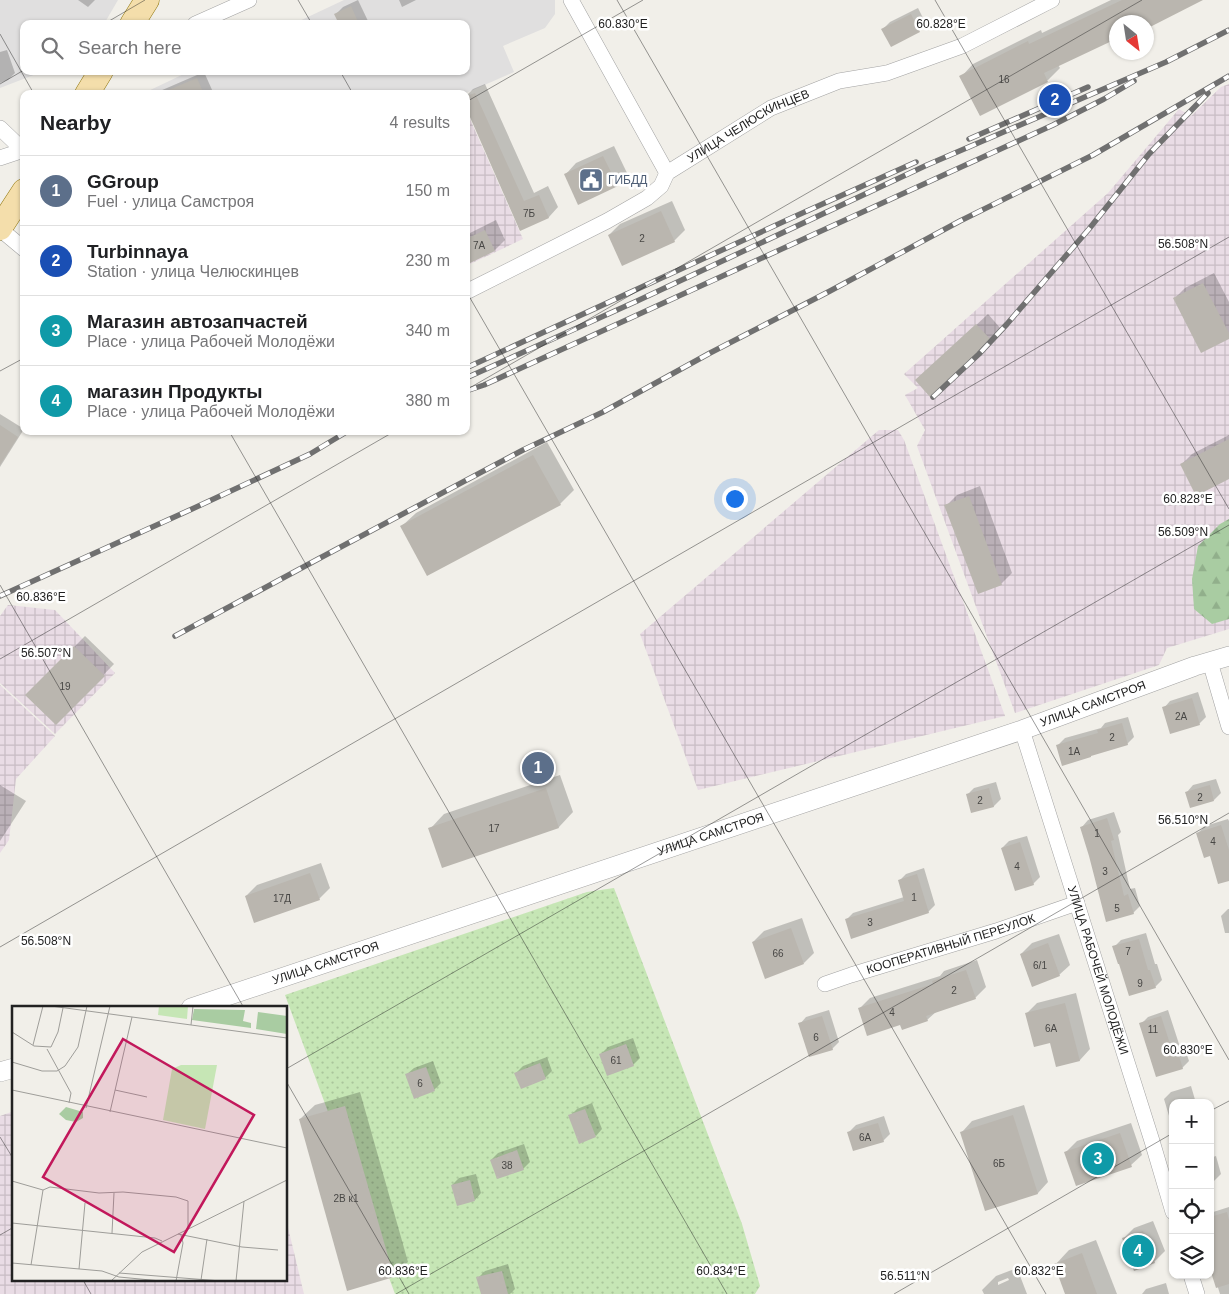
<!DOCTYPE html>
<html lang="en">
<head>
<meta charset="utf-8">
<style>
	body { margin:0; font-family:Arial,sans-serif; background:#f2f2f2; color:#202124 }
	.controls { position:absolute; right:15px; bottom:15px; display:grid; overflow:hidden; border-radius:10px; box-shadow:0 1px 4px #0004 }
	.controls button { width:45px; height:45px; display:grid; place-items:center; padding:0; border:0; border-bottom:1px solid #e0e0e0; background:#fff; color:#202124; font:25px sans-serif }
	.compass { position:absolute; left:1109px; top:15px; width:45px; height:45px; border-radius:50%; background:#fff; box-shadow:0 1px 4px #0004; rotate:150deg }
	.you { position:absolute; left:734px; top:498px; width:18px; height:18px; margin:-12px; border:4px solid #fff; border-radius:50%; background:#1a73e8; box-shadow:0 0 0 8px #1a73e833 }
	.badge { display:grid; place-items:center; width:32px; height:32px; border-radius:50%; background:#1a73e8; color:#fff; font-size:16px; font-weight:700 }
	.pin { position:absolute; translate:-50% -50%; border:2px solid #fff; box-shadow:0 1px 5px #0006 }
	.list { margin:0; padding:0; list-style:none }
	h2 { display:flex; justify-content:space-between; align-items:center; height:65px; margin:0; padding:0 20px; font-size:21px }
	h2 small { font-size:16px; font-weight:400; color:#757577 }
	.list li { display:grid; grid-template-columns:32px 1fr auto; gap:15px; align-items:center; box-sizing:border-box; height:70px; padding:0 20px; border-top:1px solid #e0e0e0 }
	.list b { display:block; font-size:19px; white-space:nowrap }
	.list p { margin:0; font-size:16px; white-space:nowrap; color:#757577 }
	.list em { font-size:16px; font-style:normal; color:#757577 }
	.icon { flex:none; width:28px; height:28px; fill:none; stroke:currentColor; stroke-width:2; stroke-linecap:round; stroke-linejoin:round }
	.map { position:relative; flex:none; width:1229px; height:1294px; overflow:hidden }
	.search { position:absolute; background:#fff; box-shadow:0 1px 4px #0004; left:20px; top:20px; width:450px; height:55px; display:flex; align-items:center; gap:12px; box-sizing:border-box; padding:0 18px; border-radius:10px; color:#757577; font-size:19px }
	.panel { position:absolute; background:#fff; box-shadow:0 1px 4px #0004; left:20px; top:90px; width:450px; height:345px; border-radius:10px }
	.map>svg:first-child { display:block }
</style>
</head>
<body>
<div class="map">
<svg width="1229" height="1294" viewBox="0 0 1229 1294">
	<defs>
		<pattern id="industrial-grid" width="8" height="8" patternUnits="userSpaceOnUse" patternTransform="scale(1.25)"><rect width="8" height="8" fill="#e9dce5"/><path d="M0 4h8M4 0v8" fill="none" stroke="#c8bcc4"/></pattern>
		<pattern id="forest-firs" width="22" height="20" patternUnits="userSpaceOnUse" patternTransform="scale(1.25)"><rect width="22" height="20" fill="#a9cca2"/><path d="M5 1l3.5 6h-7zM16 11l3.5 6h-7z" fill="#91af8b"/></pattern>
		<pattern id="garden-dots" width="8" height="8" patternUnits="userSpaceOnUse" patternTransform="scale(1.25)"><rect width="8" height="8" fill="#c6e6b5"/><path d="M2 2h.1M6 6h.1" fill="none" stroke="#aac59b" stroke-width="1.8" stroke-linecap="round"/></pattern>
	</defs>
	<rect width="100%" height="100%" fill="#f1efe9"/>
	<g fill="#e0dfdf">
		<path d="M 0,0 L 118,0 L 104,24 L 24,24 L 24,71 L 44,71 L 0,88 Z"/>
		<path d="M 344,0 L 555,0 L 555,14 L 545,28 L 503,46 L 514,72 L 464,94 L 142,94 L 190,71 L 466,71 L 466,24 L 293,24 Z"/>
	</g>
	<g fill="url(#industrial-grid)">
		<path d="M 1229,84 L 1229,629 L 1167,648 L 1159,665 L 1015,713 L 917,446 L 925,430 L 905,395 L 918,388 L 904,374 L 1108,193 L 1179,109 L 1191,116 L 1221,87 Z"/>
		<path d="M 466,110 L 523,239 L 466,266 Z"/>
		<path d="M 879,430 L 898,430 L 904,440 L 1005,716 L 698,790 L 640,634 Z"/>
		<path d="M 8,605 L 55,610 L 115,673 L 55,734 L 0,683 L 0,616 Z"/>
		<path d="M 0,685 L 55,736 L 16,779 L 9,840 L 0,853 Z"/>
		<path d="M 14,1111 L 14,1280 L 286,1280 L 286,1219 L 304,1294 L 0,1294 L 0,1116 Z"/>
	</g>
	<path fill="url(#forest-firs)" d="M 1229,519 L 1229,619 L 1212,624 L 1194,609 L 1192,579 L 1198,546 L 1220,524 Z"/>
	<path fill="url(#garden-dots)" d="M 614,888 L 742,1224 L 760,1286 L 755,1294 L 395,1294 L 285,995 L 587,892 Z"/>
	<g fill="#0003" fill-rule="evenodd">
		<path d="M 78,0 L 95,0 L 88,7 Z"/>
		<path d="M 358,0 L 368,21 L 366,24 L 340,24 L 336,14 L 343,7 Z"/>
		<path d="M 399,0 L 416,0 L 402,7 Z"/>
		<path d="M 1111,0 L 1200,0 L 1146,23 L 1116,22 L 1116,37 L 1058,65 L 1060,68 L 1048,80 L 980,115 L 961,77 L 973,64 L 1041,30 L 1042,33 Z"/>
		<path d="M 918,8 L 926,24 L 919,31 L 883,29 L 890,22 Z"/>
		<path d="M 7,50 L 15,73 L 8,80 L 0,83 L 0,52 Z"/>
		<path d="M 204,72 L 213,92 L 211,94 L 153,94 Z"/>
		<path d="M 485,84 L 534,193 L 548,186 L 558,207 L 549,217 L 520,230 L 466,96 L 473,89 Z"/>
		<path d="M 614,146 L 628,175 L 617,185 L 566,174 L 576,163 Z"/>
		<path d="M 672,201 L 685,230 L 674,241 L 622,264 L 609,235 L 620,224 Z"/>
		<path d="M 496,220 L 505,240 L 495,250 L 466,264 L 466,235 Z"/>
		<path d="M 1214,273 L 1229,302 L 1229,337 L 1174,299 L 1185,288 Z"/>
		<path d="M 988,314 L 1001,329 L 930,395 L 928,370 Z"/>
		<path d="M 0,414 L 24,429 L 0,467 Z"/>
		<path d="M 1229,435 L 1229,477 L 1182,464 L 1192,454 Z"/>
		<path d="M 547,442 L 574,490 L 560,504 L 402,526 L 416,513 Z"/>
		<path d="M 980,486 L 1012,573 L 1001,584 L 946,506 L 957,495 Z"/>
		<path d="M 85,636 L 114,664 L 56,724 L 27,695 Z"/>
		<path d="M 1198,692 L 1206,717 L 1199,724 L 1164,708 L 1170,701 Z"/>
		<path d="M 1128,717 L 1134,737 L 1127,744 L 1058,745 L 1065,738 L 1101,728 L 1105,723 Z"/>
		<path d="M 560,775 L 573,812 L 559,827 L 430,829 L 444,814 Z"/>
		<path d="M 1216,779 L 1221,793 L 1214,800 L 1187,792 L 1193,785 Z"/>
		<path d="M 996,782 L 1001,799 L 994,806 L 972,812 L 967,795 L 974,788 Z"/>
		<path d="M 0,785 L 26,801 L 0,841 Z"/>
		<path d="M 1114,812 L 1121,832 L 1118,835 L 1130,889 L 1135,888 L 1140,906 L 1133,913 L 1082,827 L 1088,820 Z"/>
		<path d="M 1228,819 L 1229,821 L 1229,880 L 1211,855 L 1198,833 L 1205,826 Z"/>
		<path d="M 1027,836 L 1040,877 L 1033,884 L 1002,848 L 1009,841 Z"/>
		<path d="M 321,863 L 330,888 L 319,899 L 246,896 L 257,885 Z"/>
		<path d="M 924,868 L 935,905 L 928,912 L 846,920 L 853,913 L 904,897 L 899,881 L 906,874 Z"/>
		<path d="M 1228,909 L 1229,909 L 1229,933 L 1225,933 L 1221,916 Z"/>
		<path d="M 802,918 L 814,953 L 804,963 L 753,942 L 764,931 Z"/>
		<path d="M 1146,933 L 1155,964 L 1157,964 L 1162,980 L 1155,987 L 1114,947 L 1121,940 Z"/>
		<path d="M 1059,934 L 1070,965 L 1059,975 L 1021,954 L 1032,943 Z"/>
		<path d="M 977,960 L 986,987 L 975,998 L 937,1011 L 927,1020 L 901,1023 L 859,1009 L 870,998 L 940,976 L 944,971 Z"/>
		<path d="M 1076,993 L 1090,1049 L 1080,1060 L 1057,1066 L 1051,1041 L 1027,1013 L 1037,1003 Z"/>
		<path d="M 829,1010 L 839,1042 L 832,1049 L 800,1024 L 806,1017 Z"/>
		<path d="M 1168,1010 L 1179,1044 L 1183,1043 L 1189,1061 L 1182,1068 L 1141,1024 L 1148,1017 Z"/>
		<path d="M 633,1038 L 640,1058 L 633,1065 L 601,1054 L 608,1047 Z"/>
		<path d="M 547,1057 L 552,1071 L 545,1078 L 516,1073 L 523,1066 Z"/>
		<path d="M 433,1061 L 441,1083 L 434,1090 L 407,1074 L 414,1068 Z"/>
		<path d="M 1191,1086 L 1196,1103 L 1173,1103 L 1173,1134 L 1171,1127 L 1172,1126 L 1164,1099 L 1171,1092 Z"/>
		<path d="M 360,1092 L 408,1262 L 393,1276 L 300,1119 L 315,1105 Z"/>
		<path d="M 592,1103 L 602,1129 L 596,1136 L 570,1116 L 577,1109 Z"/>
		<path d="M 1024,1105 L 1048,1182 L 1038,1193 L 986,1209 L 962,1132 L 972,1121 Z"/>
		<path d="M 884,1116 L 890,1134 L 883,1141 L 849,1132 L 856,1125 Z"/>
		<path d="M 1131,1123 L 1142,1155 L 1131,1165 L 1066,1152 L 1077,1141 Z"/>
		<path d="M 524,1144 L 530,1162 L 523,1169 L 491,1160 L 498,1153 Z"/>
		<path d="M 1216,1156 L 1221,1174 L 1214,1181 L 1210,1182 L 1210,1158 Z"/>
		<path d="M 476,1174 L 481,1193 L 475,1200 L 452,1185 L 459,1178 Z"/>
		<path d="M 1229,1207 L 1229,1294 L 1220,1294 L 1210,1262 L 1210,1213 Z"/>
		<path d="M 1153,1221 L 1165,1251 L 1154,1262 L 1123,1239 L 1134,1228 Z"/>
		<path d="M 1096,1240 L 1117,1294 L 1066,1294 L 1055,1265 L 1069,1250 Z"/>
		<path d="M 508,1264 L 515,1289 L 510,1294 L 482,1294 L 478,1278 L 485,1271 Z"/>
		<path d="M 1017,1268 L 1027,1294 L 984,1294 L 982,1290 L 996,1276 ZM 1008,1278 L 1009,1280 L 998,1285 L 998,1282 Z"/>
		<path d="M 1166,1283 L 1169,1294 L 1142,1294 L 1146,1289 Z"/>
	</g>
	<g fill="#bab6af">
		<path d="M 1122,0 L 1203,0 L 1150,27 L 1147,22 L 1116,22 L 1116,39 L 1044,73 L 1048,82 L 980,116 L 959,76 L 1028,41 L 1029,44 Z"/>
		<path d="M 351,6 L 359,24 L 339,24 L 334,14 Z"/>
		<path d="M 911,14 L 920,32 L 891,47 L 881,29 Z"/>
		<path d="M 197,78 L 204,94 L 159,94 Z"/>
		<path d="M 475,93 L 524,201 L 539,195 L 549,218 L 520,231 L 466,108 L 466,96 Z"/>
		<path d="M 603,156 L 618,186 L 578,205 L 564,174 Z"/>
		<path d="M 661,211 L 675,242 L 622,266 L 608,235 Z"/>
		<path d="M 485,230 L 495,251 L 466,265 L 466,239 Z"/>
		<path d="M 1203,283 L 1229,333 L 1229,339 L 1201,353 L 1173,298 Z"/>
		<path d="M 976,324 L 991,340 L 930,397 L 915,380 Z"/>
		<path d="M 0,425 L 18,437 L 0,465 Z"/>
		<path d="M 1229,439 L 1229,479 L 1196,496 L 1180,464 Z"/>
		<path d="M 533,455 L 561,505 L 427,576 L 400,526 Z"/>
		<path d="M 969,496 L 1002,585 L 978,594 L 944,505 Z"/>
		<path d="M 74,646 L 105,676 L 56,725 L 25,695 Z"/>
		<path d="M 1192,698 L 1200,725 L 1170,734 L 1162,707 Z"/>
		<path d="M 1122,723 L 1128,745 L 1091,756 L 1091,757 L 1062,766 L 1056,745 L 1098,733 L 1097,730 Z"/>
		<path d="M 1210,785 L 1214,801 L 1190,808 L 1185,792 Z"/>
		<path d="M 546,788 L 559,828 L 442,868 L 428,828 Z"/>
		<path d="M 989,788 L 994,807 L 971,813 L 966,794 Z"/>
		<path d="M 1107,818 L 1114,840 L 1111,841 L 1124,896 L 1128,894 L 1134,914 L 1106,922 L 1089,856 L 1080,827 Z"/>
		<path d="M 1221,825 L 1229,850 L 1229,881 L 1218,884 L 1210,856 L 1204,858 L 1196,833 Z"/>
		<path d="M 1020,842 L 1034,885 L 1015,891 L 1001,848 Z"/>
		<path d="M 310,873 L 320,900 L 254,923 L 245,896 Z"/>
		<path d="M 917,874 L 929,913 L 851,939 L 845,919 L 904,901 L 898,880 Z"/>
		<path d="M 791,928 L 804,964 L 765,979 L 752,942 Z"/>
		<path d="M 1139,939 L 1148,970 L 1150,970 L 1156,988 L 1129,996 L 1119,964 L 1118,964 L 1112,946 Z"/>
		<path d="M 1048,943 L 1060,976 L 1032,987 L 1020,954 Z"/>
		<path d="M 966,970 L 976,999 L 926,1016 L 928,1021 L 902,1030 L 900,1025 L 867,1036 L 858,1008 L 933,984 L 932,981 Z"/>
		<path d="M 1065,1003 L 1080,1061 L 1056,1067 L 1050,1043 L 1034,1047 L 1025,1013 Z"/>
		<path d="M 822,1016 L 833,1050 L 809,1057 L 798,1023 Z"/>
		<path d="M 1161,1016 L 1172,1050 L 1177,1049 L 1183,1069 L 1156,1077 L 1139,1023 Z"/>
		<path d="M 626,1044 L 634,1066 L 607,1076 L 599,1054 Z"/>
		<path d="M 540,1063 L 546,1079 L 521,1089 L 514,1073 Z"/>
		<path d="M 426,1067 L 435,1091 L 414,1099 L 405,1074 Z"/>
		<path d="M 345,1106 L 394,1277 L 347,1291 L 299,1119 Z"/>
		<path d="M 585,1109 L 596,1137 L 579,1144 L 568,1115 Z"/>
		<path d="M 1013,1115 L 1038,1194 L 985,1211 L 960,1132 Z"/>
		<path d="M 878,1123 L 884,1142 L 853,1151 L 847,1132 Z"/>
		<path d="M 1120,1133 L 1132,1167 L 1076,1186 L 1064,1152 Z"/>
		<path d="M 517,1150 L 524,1170 L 497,1179 L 490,1160 Z"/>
		<path d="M 470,1180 L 475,1201 L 457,1206 L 451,1185 Z"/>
		<path d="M 1227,1212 L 1229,1220 L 1229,1284 L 1216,1288 L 1210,1269 L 1210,1217 Z"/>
		<path d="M 1143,1231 L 1155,1263 L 1134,1271 L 1122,1238 Z"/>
		<path d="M 1082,1253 L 1097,1294 L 1065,1294 L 1054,1264 Z"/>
		<path d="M 502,1271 L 508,1294 L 481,1294 L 476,1277 Z"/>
	</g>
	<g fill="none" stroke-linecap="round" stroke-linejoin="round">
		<defs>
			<g id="minor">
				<path d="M 571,0 L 667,173"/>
				<path d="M 195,24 L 249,0"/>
				<path d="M 0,128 L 23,150"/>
				<path d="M 0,158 L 24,150"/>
				<path d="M 0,229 L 24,249"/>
				<path id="s1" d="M 466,292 L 607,221 L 647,198 L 661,186 L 667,173 L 771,108 L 839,81 L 887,73 L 962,46 L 1052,0"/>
				<path d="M 1210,662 L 1229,727"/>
				<path id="s2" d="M 1022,730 L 1152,1141 L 1173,1212"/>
				<path id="s3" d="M 825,984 L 851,975 L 996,931 L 1077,903"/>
				<path d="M 1191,1275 L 1197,1294"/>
			</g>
			<g id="tertiary">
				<path id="s4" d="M 191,1008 L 1022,730 L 1195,666 L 1229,656"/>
				<path d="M 0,1072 L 14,1068"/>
			</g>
			<g id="primary">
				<path d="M 132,24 L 147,0"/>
				<path d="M 87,94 L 101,71"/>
				<path d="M 0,228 L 24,191"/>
			</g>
		</defs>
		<use href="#minor" stroke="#a3a3a3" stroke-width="16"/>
		<use href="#tertiary" stroke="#a3a3a3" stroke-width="20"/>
		<use href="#primary" stroke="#91770e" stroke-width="25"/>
		<use href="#minor" stroke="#fff" stroke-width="15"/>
		<use href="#tertiary" stroke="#fff" stroke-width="19"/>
		<use href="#primary" stroke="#f4deab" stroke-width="24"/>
		<defs>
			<g id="rail">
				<path d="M 969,139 L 1088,87"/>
				<path d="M 466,368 L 798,215 L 916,162"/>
				<path d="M 466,378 L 637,301 L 927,165 L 1166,62 L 1229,30"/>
				<path d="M 466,391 L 484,385 L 1053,125 L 1104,99 L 1134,81"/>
				<path d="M 933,397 L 979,354 L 1007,324 L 1089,229 L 1149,154 L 1208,93"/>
				<path d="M 0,596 L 192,509 L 310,454 L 348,431"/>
				<path d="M 175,636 L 320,558 L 523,450 L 603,412 L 710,353 L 830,291 L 960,221 L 1093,155 L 1229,76"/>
			</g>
		</defs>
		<use href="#rail" stroke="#707070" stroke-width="5.5"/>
		<use href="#rail" stroke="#fff" stroke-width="4" stroke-dasharray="11" stroke-linecap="butt"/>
	</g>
	<path fill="none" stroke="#222" stroke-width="1" stroke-opacity="0.45" d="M 298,0 L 312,24M 617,0 L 1229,1060M 935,0 L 1229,509M 104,24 L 145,0M 0,34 L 34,94M 340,71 L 353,94M 0,84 L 24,70M 466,102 L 643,0M 466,291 L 1046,1294M 0,371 L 24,358M 466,390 L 1142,0M 229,431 L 727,1294M 0,585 L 244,1008M 0,659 L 395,431M 0,947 L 1229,237M 286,1069 L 1229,525M 286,1081 L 409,1294M 1210,1111 L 1229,1101M 0,1137 L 14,1160M 0,1235 L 14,1227M 83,1280 L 91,1294M 396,1294 L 1229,813M 894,1294 L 1173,1133"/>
	<defs>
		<symbol id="civic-square" viewBox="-11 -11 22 22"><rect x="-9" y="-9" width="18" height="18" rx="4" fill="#5c6f8a" stroke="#fff"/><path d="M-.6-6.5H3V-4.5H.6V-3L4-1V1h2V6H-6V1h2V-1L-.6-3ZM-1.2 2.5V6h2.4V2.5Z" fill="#fff"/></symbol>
	</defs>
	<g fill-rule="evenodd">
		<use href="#civic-square" x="577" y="166" width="28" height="28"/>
	</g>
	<g text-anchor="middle" stroke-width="5" stroke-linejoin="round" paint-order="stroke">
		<g font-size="10" fill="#484745">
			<text x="1004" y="83">16</text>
			<text x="529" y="217">7Б</text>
			<text x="642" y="242">2</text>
			<text x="479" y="249">7А</text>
			<text x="65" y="690">19</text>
			<text x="1181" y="720">2А</text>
			<text x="1112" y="741">2</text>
			<text x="1074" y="755">1А</text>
			<text x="1200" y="801">2</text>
			<text x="980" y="804">2</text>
			<text x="494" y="832">17</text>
			<text x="1097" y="837">1</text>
			<text x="1213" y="845">4</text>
			<text x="1017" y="870">4</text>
			<text x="1105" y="875">3</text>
			<text x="914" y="901">1</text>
			<text x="282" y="902">17Д</text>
			<text x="1117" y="912">5</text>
			<text x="870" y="926">3</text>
			<text x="1128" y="955">7</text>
			<text x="778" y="957">66</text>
			<text x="1040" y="969">6/1</text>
			<text x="1140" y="987">9</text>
			<text x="954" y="994">2</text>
			<text x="892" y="1016">4</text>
			<text x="1051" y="1032">6А</text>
			<text x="1153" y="1033">11</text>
			<text x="816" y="1041">6</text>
			<text x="616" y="1064">61</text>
			<text x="420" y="1087">6</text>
			<text x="865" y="1141">6А</text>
			<text x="999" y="1167">6Б</text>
			<text x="507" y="1169">38</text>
			<text x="346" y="1202">2В к1</text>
		</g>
		<g font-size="12" fill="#222" stroke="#fff">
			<text dy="4" stroke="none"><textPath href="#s1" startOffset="331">УЛИЦА ЧЕЛЮСКИНЦЕВ</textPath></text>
			<text dy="4" stroke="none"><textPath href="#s4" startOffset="952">УЛИЦА САМСТРОЯ</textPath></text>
			<text dy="4" stroke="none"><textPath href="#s4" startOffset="548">УЛИЦА САМСТРОЯ</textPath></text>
			<text dy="4" stroke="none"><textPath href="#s3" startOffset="132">КООПЕРАТИВНЫЙ ПЕРЕУЛОК</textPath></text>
			<text dy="4" stroke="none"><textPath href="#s4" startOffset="142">УЛИЦА САМСТРОЯ</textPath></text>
			<text dy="4" stroke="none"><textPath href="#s2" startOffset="252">УЛИЦА РАБОЧЕЙ МОЛОДЁЖИ</textPath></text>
		</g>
		<g font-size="12" fill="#4e5e75" stroke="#fff" text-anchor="start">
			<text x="608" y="184">ГИБДД</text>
		</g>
	</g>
	<g transform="translate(12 1006)">
		<rect width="275" height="275" fill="#f1efe9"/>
		<path d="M 182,3 L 233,4 L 231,15 L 239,17 L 239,22 L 180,14 ZM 246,6 L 275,10 L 275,28 L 244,23 ZM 54,101 L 71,106 L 71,112 L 64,116 L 54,114 L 47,108 Z" fill="#a9cca2"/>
		<path d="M 147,0 L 176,0 L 175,13 L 146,9 ZM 169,59 L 205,59 L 193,123 L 151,114 L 160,63 Z" fill="#c6e6b5"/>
		<path fill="none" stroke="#9e9d99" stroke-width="1" d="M 39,0 L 275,32M 179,19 L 181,0M 0,26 L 22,40 L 39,41 L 46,26 L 51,2M 21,39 L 31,0M 35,43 L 59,87 L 57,97M 0,56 L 30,65 L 45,65 L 53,60 L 66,41 L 75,0M 0,84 L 275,142M 103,84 L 135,91M 74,102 L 98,0M 98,106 L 120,11M 0,175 L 31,184 L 38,181 L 87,187 L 111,186 L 164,191 L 176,195 L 176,222M 0,217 L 143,232 L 150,235M 100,227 L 102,187M 166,228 L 230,241 L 266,244M 0,257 L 90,265 L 107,271 L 149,275M 19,259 L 31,184M 67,263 L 73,197M 107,267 L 209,275M 189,274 L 195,233M 99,275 L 130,246 L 275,174M 164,275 L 171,237 L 169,229M 224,275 L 232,195"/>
		<path fill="#c2185b" fill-opacity="0.15" stroke="#c2185b" stroke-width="2.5" d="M 111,33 L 242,109 L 162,246 L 31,171 Z"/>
		<rect width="275" height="275" fill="none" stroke="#222" stroke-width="2.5"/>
	</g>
	<g font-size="12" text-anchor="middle" fill="#222" stroke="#fff" stroke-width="5" stroke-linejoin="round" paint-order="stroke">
		<text x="623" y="28">60.830°E</text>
		<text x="941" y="28">60.828°E</text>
		<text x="1183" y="248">56.508°N</text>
		<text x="1188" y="503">60.828°E</text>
		<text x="1183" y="536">56.509°N</text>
		<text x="41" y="601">60.836°E</text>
		<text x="46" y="657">56.507°N</text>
		<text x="1183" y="824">56.510°N</text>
		<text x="46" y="945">56.508°N</text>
		<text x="1188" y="1054">60.830°E</text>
		<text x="403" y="1275">60.836°E</text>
		<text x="721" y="1275">60.834°E</text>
		<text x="1039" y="1275">60.832°E</text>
		<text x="905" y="1280">56.511°N</text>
	</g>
</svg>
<div class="controls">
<button>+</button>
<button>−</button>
<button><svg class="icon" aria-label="locate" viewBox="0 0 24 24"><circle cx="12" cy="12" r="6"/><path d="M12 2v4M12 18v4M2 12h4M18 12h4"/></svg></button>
<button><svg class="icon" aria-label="layers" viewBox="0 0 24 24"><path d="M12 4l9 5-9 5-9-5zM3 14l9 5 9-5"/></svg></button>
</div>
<svg class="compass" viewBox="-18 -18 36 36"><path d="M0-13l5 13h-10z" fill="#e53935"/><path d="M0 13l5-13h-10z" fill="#757577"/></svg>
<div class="you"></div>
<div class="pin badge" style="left:538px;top:768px;background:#5c6f8a">1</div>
<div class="pin badge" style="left:1055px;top:100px;background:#1a4fb4">2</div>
<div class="pin badge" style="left:1098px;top:1159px;background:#0f9aa8">3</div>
<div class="pin badge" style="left:1138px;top:1251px;background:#0f9aa8">4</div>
<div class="search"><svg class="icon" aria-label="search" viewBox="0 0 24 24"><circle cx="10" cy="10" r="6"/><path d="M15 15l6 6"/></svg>Search here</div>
<section class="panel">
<h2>Nearby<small>4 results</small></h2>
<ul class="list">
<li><span class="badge" style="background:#5c6f8a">1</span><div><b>GGroup</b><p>Fuel · улица Самстроя</p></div><em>150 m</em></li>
<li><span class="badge" style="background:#1a4fb4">2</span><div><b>Turbinnaya</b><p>Station · улица Челюскинцев</p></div><em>230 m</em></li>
<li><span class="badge" style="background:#0f9aa8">3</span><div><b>Магазин автозапчастей</b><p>Place · улица Рабочей Молодёжи</p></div><em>340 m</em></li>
<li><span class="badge" style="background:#0f9aa8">4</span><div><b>магазин Продукты</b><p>Place · улица Рабочей Молодёжи</p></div><em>380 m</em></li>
</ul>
</section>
</div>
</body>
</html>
